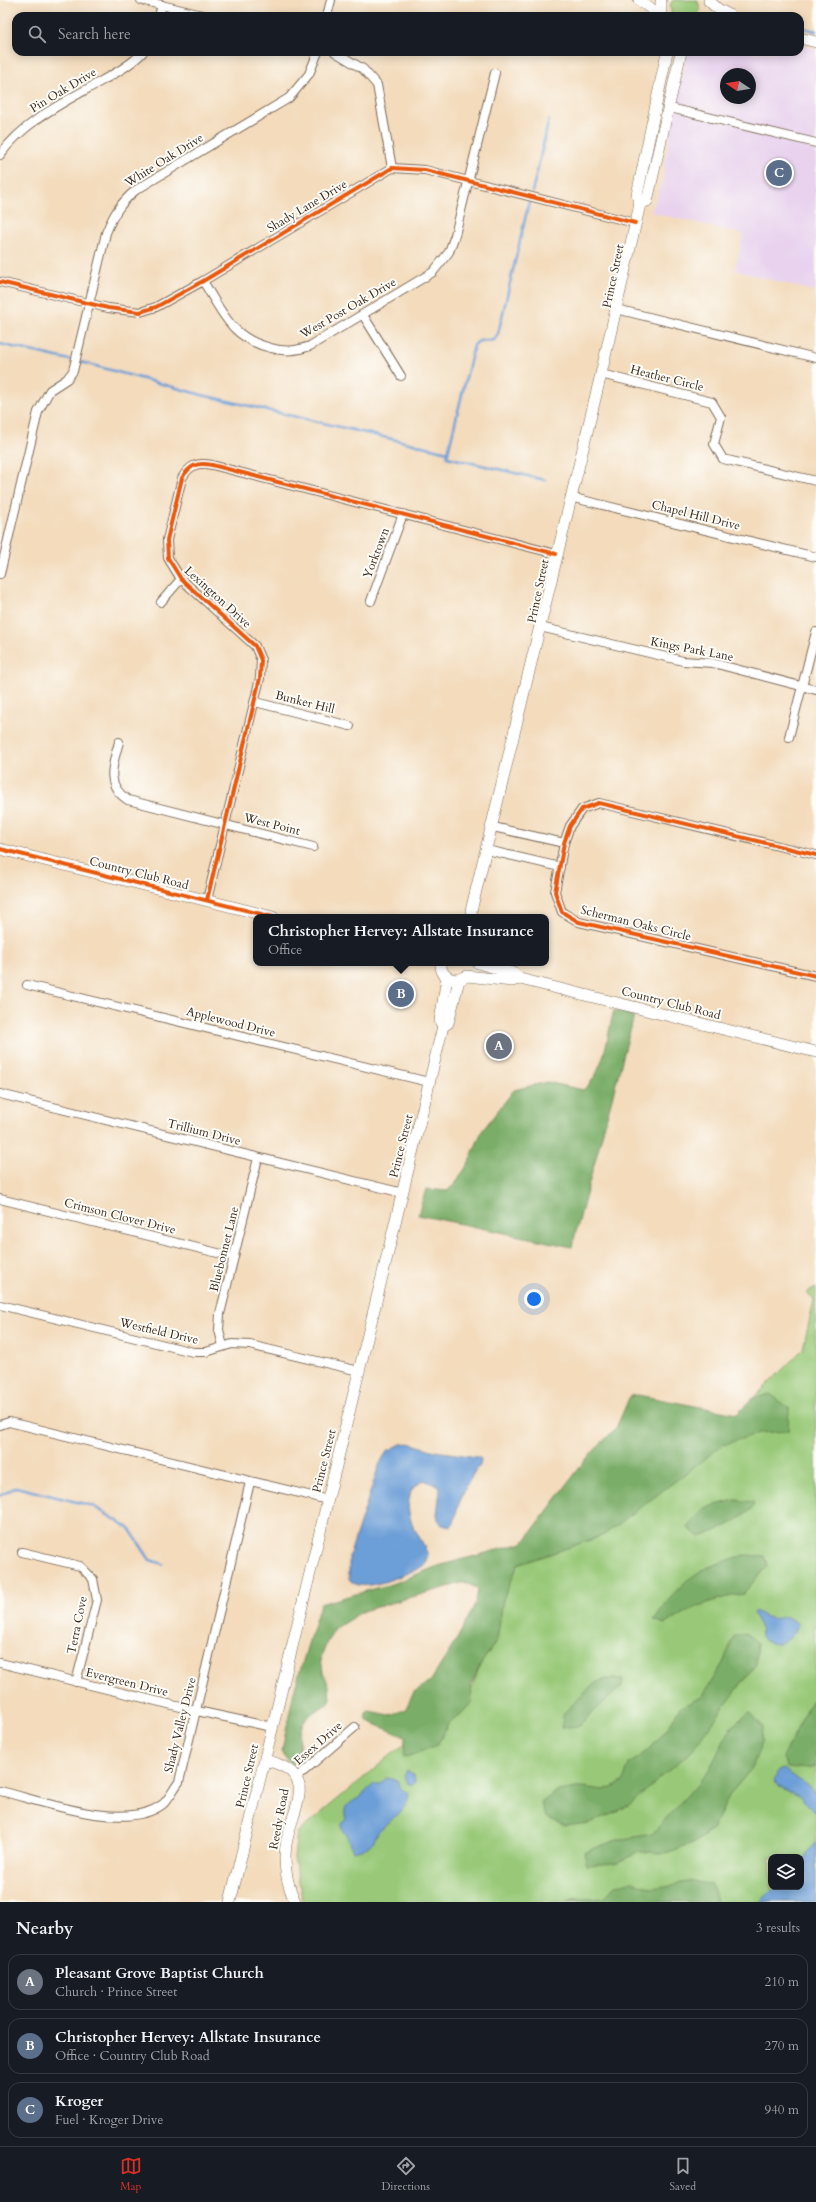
<!DOCTYPE html>
<html lang="en">
<head>
<meta charset="utf-8">
<style>
	body { margin:0; font-family:Cardo,serif; background:#20242c; color:#f1f3f6 }
	.controls { position:absolute; right:12px; bottom:12px; display:grid; overflow:hidden; border-radius:8px; box-shadow:0 2px 10px #0003 }
	.controls button { width:36px; height:36px; display:grid; place-items:center; padding:0; border:0; border-bottom:1px solid #363941; background:#171b24; color:#f1f3f6; font:20px sans-serif }
	.compass { position:absolute; left:720px; top:68px; width:36px; height:36px; border-radius:50%; background:#171b24; box-shadow:0 2px 10px #0003; rotate:282deg }
	.you { position:absolute; left:534px; top:1299px; width:14px; height:14px; margin:-10px; border:3px solid #fff; border-radius:50%; background:#1a73e8; box-shadow:0 0 0 6px #1a73e833 }
	.badge { display:grid; place-items:center; width:26px; height:26px; border-radius:50%; background:#d93025; color:#fff; font-size:13px; font-weight:700 }
	.pin { position:absolute; translate:-50% -50%; border:2px solid #fff; box-shadow:0 1px 4px #0006 }
	.popup { position:absolute; left:253px; top:914px; width:296px; height:52px; box-sizing:border-box; display:grid; place-content:center; border-radius:8px; background:#171b24; filter:drop-shadow(0 1px 3px #0005); font-size:13px; white-space:nowrap; color:#9ea1a6 }
	.popup b { font-size:15px; color:#f1f3f6 }
	.popup::after { content:''; position:absolute; left:50%; top:100%; margin-left:-8px; border:8px solid transparent; border-top-color:#171b24 }
	.list { margin:0; padding:0; list-style:none }
	h2 { display:flex; justify-content:space-between; align-items:center; height:52px; margin:0; padding:0 16px; font-size:17px }
	h2 small { font-size:13px; font-weight:400; color:#9ea1a6 }
	.list li { display:grid; grid-template-columns:26px 1fr auto; gap:12px; align-items:center; box-sizing:border-box; height:56px; margin:0 8px 8px; padding:0 8px; border:1px solid #363941; border-radius:12px }
	.list b { display:block; font-size:15px; white-space:nowrap }
	.list p { margin:0; font-size:13px; white-space:nowrap; color:#9ea1a6 }
	.list em { font-size:13px; font-style:normal; color:#9ea1a6 }
	.icon { flex:none; width:22px; height:22px; fill:none; stroke:currentColor; stroke-width:2; stroke-linecap:round; stroke-linejoin:round }
	.map { position:relative; flex:none; width:816px; height:1902px; overflow:hidden }
	.search { position:absolute; background:#171b24; box-shadow:0 2px 10px #0003; left:12px; right:12px; top:12px; height:44px; display:flex; align-items:center; gap:10px; box-sizing:border-box; padding:0 14px; border-radius:12px; color:#9ea1a6; font-size:15px }
	.sheet { height:244px; background:#171b24 }
	nav { display:flex; justify-content:space-around; align-items:center; box-sizing:border-box; height:56px; border-top:1px solid #363941; background:#171b24; font-size:11px; color:#9ea1a6 }
	nav a { display:grid; justify-items:center; gap:2px }
	nav .on { color:#d93025 }
	.map>svg:first-child { display:block }
</style>
</head>
<body>
<div class="map">
<svg width="816" height="1902" viewBox="0 0 816 1902">
	<rect width="100%" height="100%" fill="#fdfcf7"/>
	<filter id="ink" filterUnits="userSpaceOnUse"><feTurbulence type="fractalNoise" baseFrequency=".025" numOctaves="2"/><feDisplacementMap in="SourceGraphic" scale="8" xChannelSelector="R" yChannelSelector="G"/><feConvolveMatrix kernelMatrix="1 2 1 2 8 2 1 2 1" color-interpolation-filters="sRGB"/></filter>
	<filter id="wash" filterUnits="userSpaceOnUse"><feTurbulence type="fractalNoise" baseFrequency=".012" numOctaves="4" result="noise"/><feDisplacementMap in="SourceGraphic" scale="16" xChannelSelector="R" yChannelSelector="G"/><feGaussianBlur stdDeviation="0.9" result="paint"/><feColorMatrix in="noise" values="0 0 0 0 0 0 0 0 0 0 0 0 0 0 0 0 0 1.4 0 .05"/><feComposite in="paint" operator="in"/></filter>
	<g filter="url(#wash)">
		<rect width="100%" height="100%" fill="#f3dbbc"/>
		<path fill="#e8d2ee" fill-rule="evenodd" d="M 800,45 L 816,49 L 816,292 L 735,270 L 743,234 L 651,212 L 662,183 L 672,120 L 687,52 L 800,52 ZM 726,74 L 750,74 L 750,98 L 726,98 Z"/>
		<g fill="#99c978" stroke="#6a7a4b" fill-rule="evenodd">
			<path d="M 673,0 L 697,0 L 700,7 L 698,16 L 672,16 L 670,5 Z"/>
			<path d="M 816,1288 L 816,1902 L 303,1902 L 294,1858 L 297,1833 L 472,1688 L 480,1665 L 497,1640 L 503,1599 L 518,1565 L 604,1535 L 738,1414 L 803,1349 L 814,1300 L 806,1293 ZM 771,1857 L 801,1857 L 801,1887 L 771,1887 Z"/>
		</g>
		<g fill="#7aad68" stroke="#5a6c43">
			<path d="M 614,1010 L 634,1016 L 572,1247 L 418,1215 L 426,1189 L 447,1191 L 455,1184 L 468,1164 L 482,1131 L 514,1090 L 547,1082 L 583,1090 C 605,1073 607,1035 614,1010 Z"/>
			<path d="M 770,1394 L 789,1408 L 788,1431 L 759,1433 L 723,1445 L 604,1535 L 518,1565 L 503,1599 L 497,1640 L 480,1665 L 471,1685 L 472,1702 L 461,1714 L 448,1723 L 438,1745 C 430,1747 408,1758 404,1757 L 405,1737 L 368,1721 L 365,1718 L 366,1713 L 369,1711 L 389,1715 L 405,1710 L 414,1692 L 430,1682 L 457,1639 L 475,1605 L 478,1589 L 465,1582 L 363,1611 L 336,1628 L 327,1642 L 321,1658 L 323,1672 L 329,1686 L 330,1701 C 322,1710 310,1711 304,1722 C 295,1738 303,1754 296,1767 L 286,1759 L 282,1750 L 294,1691 L 320,1604 L 395,1583 L 438,1566 L 523,1543 L 587,1458 L 616,1428 L 630,1396 L 638,1395 L 737,1414 L 752,1399 Z"/>
			<path d="M 735,1500 L 753,1502 L 754,1506 C 739,1522 721,1529 700,1537 L 688,1528 L 704,1508 Z"/>
			<path d="M 744,1555 L 765,1556 L 768,1565 L 743,1594 C 713,1599 692,1607 665,1624 L 654,1620 C 665,1605 677,1587 693,1576 C 708,1565 727,1561 744,1555 Z"/>
			<path d="M 745,1633 L 758,1643 L 756,1664 L 693,1749 L 629,1806 L 589,1823 L 565,1826 L 546,1817 L 541,1803 L 557,1791 L 583,1787 L 604,1790 L 623,1782 L 629,1764 L 651,1748 L 669,1726 L 680,1707 L 702,1697 L 723,1663 L 734,1636 Z"/>
			<path d="M 606,1679 L 623,1679 L 622,1686 L 578,1726 L 561,1728 L 564,1713 L 594,1683 Z"/>
			<path d="M 816,1699 L 816,1766 L 810,1769 L 787,1767 L 783,1758 L 811,1701 Z"/>
			<path d="M 750,1712 L 763,1727 L 762,1742 L 752,1768 L 730,1794 L 713,1829 L 693,1844 L 665,1853 L 639,1852 L 616,1863 L 587,1865 L 584,1852 L 617,1840 L 652,1834 L 708,1772 L 731,1727 Z"/>
			<path d="M 693,1881 L 712,1885 L 717,1902 L 565,1902 L 573,1899 L 605,1898 L 615,1885 L 632,1882 L 653,1888 Z"/>
		</g>
		<g fill="#6c9ed7" stroke="#54647a">
			<path d="M 409,1443 L 435,1451 L 477,1457 L 481,1459 L 480,1466 C 471,1473 460,1499 457,1510 C 455,1516 456,1523 450,1527 L 442,1525 L 438,1519 L 437,1514 L 440,1490 L 438,1486 L 424,1480 L 412,1489 C 401,1519 418,1529 428,1555 L 424,1565 L 418,1569 C 401,1575 361,1596 349,1579 L 349,1557 L 379,1465 L 387,1451 L 401,1444 Z"/>
			<path d="M 755,1611 C 759,1613 765,1617 770,1618 C 784,1620 783,1611 798,1624 C 794,1641 774,1651 761,1637 L 760,1626 L 753,1613 Z"/>
			<path d="M 784,1769 L 816,1792 L 816,1813 L 800,1797 L 778,1786 L 774,1782 L 778,1771 Z"/>
			<path d="M 407,1770 L 414,1775 L 415,1781 L 413,1784 L 408,1784 L 404,1777 Z"/>
			<path d="M 387,1778 L 397,1780 L 402,1790 L 409,1793 C 408,1812 391,1818 379,1831 C 376,1835 375,1841 371,1844 C 367,1849 360,1849 354,1851 C 347,1844 349,1836 342,1830 L 342,1824 L 346,1819 C 341,1804 353,1803 362,1795 C 366,1792 370,1787 374,1784 L 379,1784 Z"/>
			<path d="M 816,1842 L 816,1902 L 760,1902 L 775,1887 L 801,1887 L 801,1861 Z"/>
		</g>
		<g fill="none" stroke-linecap="round" stroke-linejoin="round">
			<g stroke="#6c9ed7" stroke-width="2.5">
				<path d="M 800,27 L 816,31"/>
				<path d="M 532,192 L 549,120"/>
				<path d="M 0,344 L 70,360"/>
				<path d="M 81,362 L 202,395 L 448,452 L 447,457 L 545,480"/>
				<path d="M 448,452 L 474,345 L 479,341 L 494,340 L 498,334 L 529,202"/>
				<path d="M 0,1496 L 16,1487 L 93,1506 L 129,1528 L 150,1560 L 163,1564"/>
			</g>
		</g>
	</g>
	<g filter="url(#ink)">
		<g fill="none" stroke-linecap="round" stroke-linejoin="round">
			<defs>
				<g id="street">
					<path d="M 141,0 L 206,16"/>
					<path d="M 159,16 L 162,5"/>
					<path d="M 327,16 L 331,0"/>
					<path d="M 335,52 L 363,69 L 377,85 L 392,168"/>
					<path d="M 670,108 L 816,143"/>
					<path d="M 0,155 C 25,120 67,101 103,80 C 118,72 132,64 143,52"/>
					<path d="M 203,281 C 222,312 232,339 271,348 C 285,352 296,351 310,346 L 433,272 L 449,252 L 455,235 L 495,73"/>
					<path d="M 0,282 L 108,308 L 140,312 L 156,307 L 203,281 L 392,168 L 425,170 L 635,223"/>
					<path d="M 616,309 L 816,358"/>
					<path d="M 363,315 L 401,376"/>
					<path d="M 601,374 L 712,402 L 721,417 L 714,444 L 723,459 L 816,481"/>
					<path d="M 570,497 L 816,557"/>
					<path d="M 0,574 L 38,412 L 50,390 L 67,379 L 73,371 L 106,233 C 113,215 121,202 136,190 L 289,98 L 309,74 L 318,52"/>
					<path d="M 371,601 L 403,514"/>
					<path d="M 161,602 L 181,579"/>
					<path d="M 540,627 L 683,661 L 713,663 L 816,690"/>
					<path d="M 255,702 L 350,726"/>
					<path d="M 789,737 L 816,632"/>
					<path d="M 119,742 C 113,764 104,785 128,800 L 313,847"/>
					<path d="M 493,827 L 564,843"/>
					<path d="M 487,850 L 560,867"/>
					<path d="M 816,855 L 599,803 L 582,809 L 570,826 L 564,843 L 555,892 L 562,912 L 579,922 L 816,976"/>
					<path d="M 207,900 L 260,678 L 261,660 L 255,646 L 181,579 L 168,558 L 167,540 L 182,478 C 190,465 197,462 212,465 L 556,554"/>
					<path d="M 27,985 L 429,1082"/>
					<path d="M 0,1094 L 403,1193"/>
					<path d="M 0,1199 L 234,1257"/>
					<path d="M 0,1305 L 193,1352 L 206,1352 L 232,1344 L 250,1345 L 359,1371"/>
					<path d="M 223,1346 L 219,1330 L 220,1314 L 258,1158"/>
					<path d="M 0,1425 L 9,1422 L 328,1500"/>
					<path d="M 22,1552 L 80,1566 L 93,1579 L 97,1600 L 76,1682"/>
					<path d="M 0,1663 L 197,1711 L 272,1727"/>
					<path d="M 296,1778 L 355,1727"/>
					<path d="M 0,1791 C 42,1801 126,1833 163,1804 C 169,1799 174,1788 179,1782 L 250,1482"/>
				</g>
				<g id="secondary">
					<path d="M 639,0 L 661,16"/>
					<path d="M 709,1 L 718,9 L 731,16"/>
					<path d="M 661,16 L 661,0"/>
					<path d="M 800,38 L 816,42"/>
					<path d="M 640,204 L 647,201 L 648,197 L 681,52"/>
					<path d="M 0,849 L 273,917"/>
					<path d="M 472,917 L 471,911 L 601,374 L 640,204 L 637,195 L 667,52"/>
					<path d="M 441,963 C 440,977 454,984 465,977"/>
					<path d="M 478,963 L 513,973 L 520,979 L 816,1052"/>
					<path d="M 467,976 L 512,981 L 520,979"/>
					<path d="M 443,1026 L 440,1021 L 447,977"/>
					<path d="M 265,1760 C 323,1774 291,1808 286,1845 C 283,1865 287,1884 295,1902"/>
					<path d="M 230,1902 L 443,1026 L 448,1023 L 459,980"/>
				</g>
			</defs>
			<use href="#street" stroke="#7b6855" stroke-width="10"/>
			<use href="#secondary" stroke="#7b6855" stroke-width="12"/>
			<use href="#street" stroke="#fff" stroke-width="8"/>
			<use href="#secondary" stroke="#fff" stroke-width="11"/>
			<defs>
				<g id="cycleway">
					<path d="M 0,282 L 108,308 L 140,312 L 156,307 L 203,281 L 392,168 L 425,170 L 635,223"/>
					<path d="M 0,849 L 273,917"/>
					<path d="M 816,855 L 599,803 L 582,809 L 570,826 L 564,843 L 555,892 L 562,912 L 579,922 L 816,976"/>
					<path d="M 207,900 L 260,678 L 261,660 L 255,646 L 181,579 L 168,558 L 167,540 L 182,478 C 190,465 197,462 212,465 L 556,554"/>
				</g>
			</defs>
			<use href="#cycleway" stroke="#fdfcf7" stroke-width="6"/>
			<use href="#cycleway" stroke="#e8590c" stroke-width="4"/>
		</g>
	</g>
	<g text-anchor="middle" stroke-width="4" stroke-linejoin="round" paint-order="stroke">
		<g font-size="12" fill="#3b2a1e" stroke="#fdfcf7">
			<text transform="translate(63 90) rotate(-31)" y="4">Pin Oak Drive</text>
			<text transform="translate(164 160) rotate(-32)" y="4">White Oak Drive</text>
			<text transform="translate(307 206) rotate(-31)" y="4">Shady Lane Drive</text>
			<text transform="translate(613 276) rotate(-78)" y="4">Prince Street</text>
			<text transform="translate(348 308) rotate(-30)" y="4">West Post Oak Drive</text>
			<text transform="translate(667 378) rotate(14)" y="4">Heather Circle</text>
			<text transform="translate(696 515) rotate(14)" y="4">Chapel Hill Drive</text>
			<text transform="translate(376 553) rotate(-69)" y="4">Yorktown</text>
			<text transform="translate(538 591) rotate(-78)" y="4">Prince Street</text>
			<text transform="translate(218 597) rotate(42)" y="4">Lexington Drive</text>
			<text transform="translate(692 649) rotate(11)" y="4">Kings Park Lane</text>
			<text transform="translate(305 702) rotate(14)" y="4">Bunker Hill</text>
			<text transform="translate(272 824) rotate(14)" y="4">West Point</text>
			<text transform="translate(139 873) rotate(14)" y="4">Country Club Road</text>
			<text transform="translate(636 923) rotate(14)" y="4">Scherman Oaks Circle</text>
			<text transform="translate(671 1003) rotate(14)" y="4">Country Club Road</text>
			<text transform="translate(231 1022) rotate(14)" y="4">Applewood Drive</text>
			<text transform="translate(204 1132) rotate(14)" y="4">Trillium Drive</text>
			<text transform="translate(401 1146) rotate(-76)" y="4">Prince Street</text>
			<text transform="translate(120 1216) rotate(14)" y="4">Crimson Clover Drive</text>
			<text transform="translate(224 1249) rotate(-76)" y="4">Bluebonnet Lane</text>
			<text transform="translate(159 1331) rotate(13)" y="4">Westfield Drive</text>
			<text transform="translate(324 1461) rotate(-76)" y="4">Prince Street</text>
			<text transform="translate(77 1625) rotate(-78)" y="4">Terra Cove</text>
			<text transform="translate(127 1682) rotate(14)" y="4">Evergreen Drive</text>
			<text transform="translate(180 1725) rotate(-76)" y="4">Shady Valley Drive</text>
			<text transform="translate(318 1743) rotate(-41)" y="4">Essex Drive</text>
			<text transform="translate(247 1776) rotate(-77)" y="4">Prince Street</text>
			<text transform="translate(279 1819) rotate(-79)" y="4">Reedy Road</text>
		</g>
	</g>
</svg>
<div class="controls">
<button><svg class="icon" aria-label="layers" viewBox="0 0 24 24"><path d="M12 4l9 5-9 5-9-5zM3 14l9 5 9-5"/></svg></button>
</div>
<svg class="compass" viewBox="-18 -18 36 36"><path d="M0-13l5 13h-10z" fill="#e53935"/><path d="M0 13l5-13h-10z" fill="#9ea1a6"/></svg>
<div class="you"></div>
<div class="pin badge" style="left:499px;top:1046px;background:#6b7280">A</div>
<div class="pin badge" style="left:401px;top:994px;background:#5c6f8a">B</div>
<div class="popup"><b>Christopher Hervey: Allstate Insurance</b>Office</div>
<div class="pin badge" style="left:779px;top:173px;background:#5c6f8a">C</div>
<div class="search"><svg class="icon" aria-label="search" viewBox="0 0 24 24"><circle cx="10" cy="10" r="6"/><path d="M15 15l6 6"/></svg>Search here</div>
</div>
<section class="sheet">
<h2>Nearby<small>3 results</small></h2>
<ul class="list">
<li><span class="badge" style="background:#6b7280">A</span><div><b>Pleasant Grove Baptist Church</b><p>Church · Prince Street</p></div><em>210 m</em></li>
<li><span class="badge" style="background:#5c6f8a">B</span><div><b>Christopher Hervey: Allstate Insurance</b><p>Office · Country Club Road</p></div><em>270 m</em></li>
<li><span class="badge" style="background:#5c6f8a">C</span><div><b>Kroger</b><p>Fuel · Kroger Drive</p></div><em>940 m</em></li>
</ul>
</section>
<nav>
<a class="on"><svg class="icon" aria-label="map" viewBox="0 0 24 24"><path d="M3 6l6-2 6 2 6-2v14l-6 2-6-2-6 2zM9 4v14M15 6v14"/></svg>Map</a>
<a><svg class="icon" aria-label="directions" viewBox="0 0 24 24"><path d="M12 3l9 9-9 9-9-9zM9 14v-3h6M13 9l2 2-2 2"/></svg>Directions</a>
<a><svg class="icon" aria-label="saved" viewBox="0 0 24 24"><path d="M7 4h10v16l-5-4-5 4z"/></svg>Saved</a>
</nav>
</body>
</html>
